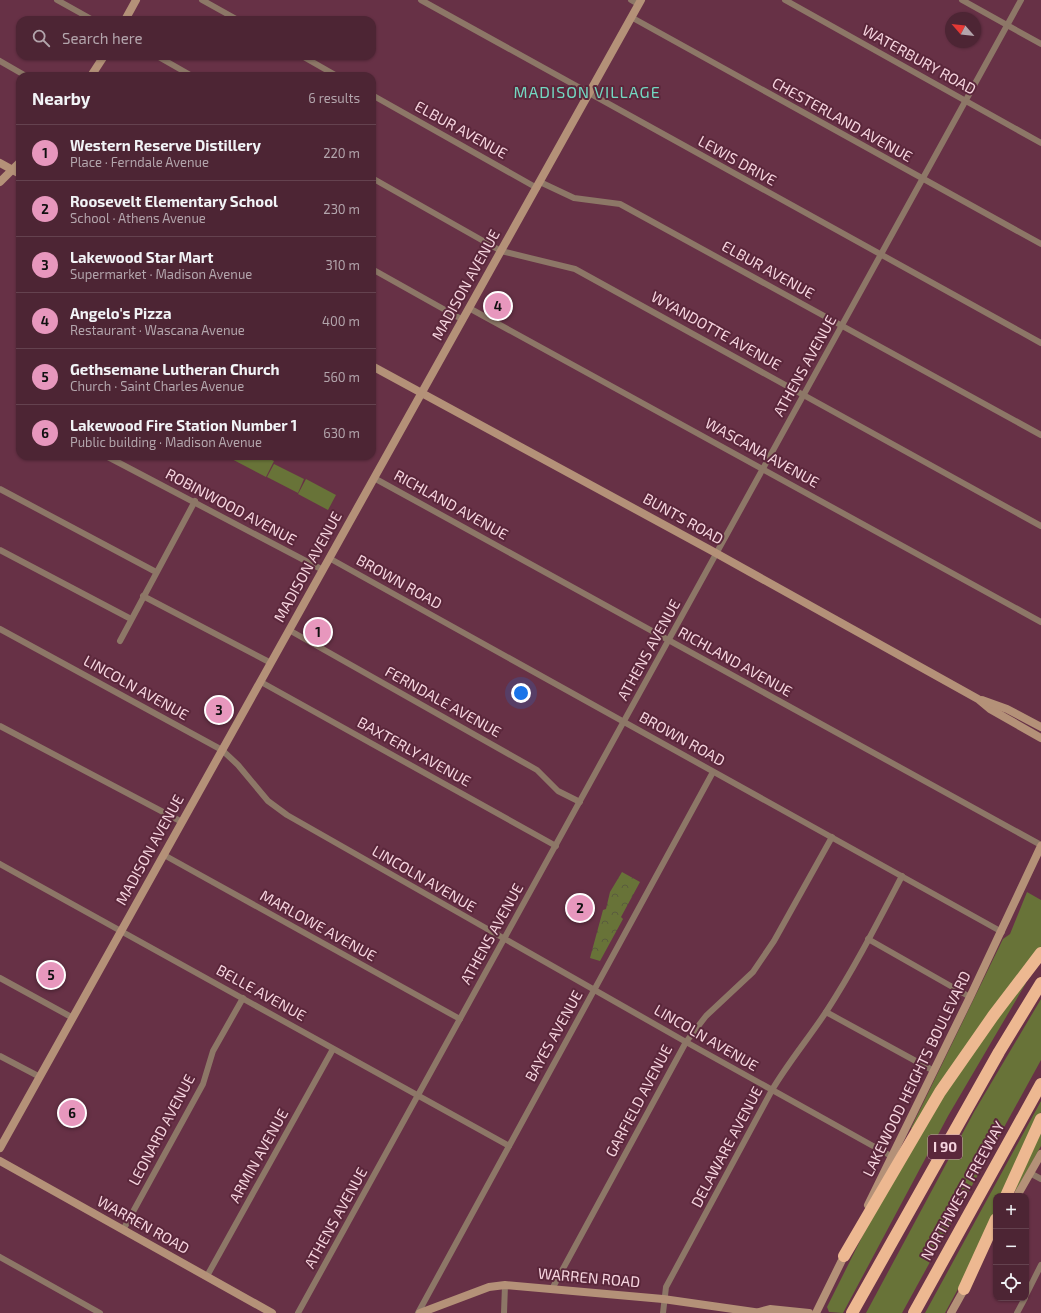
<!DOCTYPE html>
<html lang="en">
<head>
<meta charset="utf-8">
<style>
	body { margin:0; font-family:"Exo 2",sans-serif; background:#542d3c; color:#f1f3f6 }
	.controls { position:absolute; right:12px; bottom:12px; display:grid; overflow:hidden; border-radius:8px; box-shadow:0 1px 3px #0004 }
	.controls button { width:36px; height:36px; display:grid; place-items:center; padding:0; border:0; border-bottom:1px solid #64424f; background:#4d2534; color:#f1f3f6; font:20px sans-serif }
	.compass { position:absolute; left:945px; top:12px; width:36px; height:36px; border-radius:50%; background:#4d2534; box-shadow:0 1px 3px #0004; rotate:298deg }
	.you { position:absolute; left:521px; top:693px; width:14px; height:14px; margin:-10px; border:3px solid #fff; border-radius:50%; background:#1a73e8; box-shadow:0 0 0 6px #1a73e833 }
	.badge { display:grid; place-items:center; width:26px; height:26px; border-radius:50%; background:#e797bd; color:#111; font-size:13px; font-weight:700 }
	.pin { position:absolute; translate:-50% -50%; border:2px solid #fff; box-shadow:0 1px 4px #0006 }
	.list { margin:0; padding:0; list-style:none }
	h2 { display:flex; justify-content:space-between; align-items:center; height:52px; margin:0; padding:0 16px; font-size:17px }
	h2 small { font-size:13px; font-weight:400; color:#b3a5ac }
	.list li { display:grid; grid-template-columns:26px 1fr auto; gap:12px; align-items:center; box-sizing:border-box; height:56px; padding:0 16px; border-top:1px solid #64424f }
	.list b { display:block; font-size:15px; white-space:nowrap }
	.list p { margin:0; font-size:13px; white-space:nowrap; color:#b3a5ac }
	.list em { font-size:13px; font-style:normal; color:#b3a5ac }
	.icon { flex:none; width:22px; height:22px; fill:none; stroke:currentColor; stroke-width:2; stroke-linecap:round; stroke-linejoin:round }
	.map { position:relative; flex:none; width:1041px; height:1313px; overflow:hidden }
	.search { position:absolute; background:#4d2534; box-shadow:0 1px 3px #0004; left:16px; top:16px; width:360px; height:44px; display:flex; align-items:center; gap:10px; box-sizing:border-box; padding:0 14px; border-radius:12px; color:#b3a5ac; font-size:15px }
	.panel { position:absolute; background:#4d2534; box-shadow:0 1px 3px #0004; left:16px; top:72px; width:360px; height:388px; border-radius:12px }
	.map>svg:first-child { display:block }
</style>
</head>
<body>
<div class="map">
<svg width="1041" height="1313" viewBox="0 0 1041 1313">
	<defs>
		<pattern id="park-crowns" width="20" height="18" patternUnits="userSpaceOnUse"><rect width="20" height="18" fill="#687338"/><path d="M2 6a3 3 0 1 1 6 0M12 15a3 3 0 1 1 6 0" fill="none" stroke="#5a5c3d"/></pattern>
	</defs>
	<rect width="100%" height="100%" fill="#673146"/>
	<g fill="#687338">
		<path d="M 226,456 L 264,456 L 274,461 L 266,477 Z"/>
		<path d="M 274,464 L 304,479 L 298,493 L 267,477 Z"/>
		<path d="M 306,479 L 336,495 L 328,510 L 298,494 Z"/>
		<path d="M 1027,892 L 1041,900 L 1041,947 L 913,1130 L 911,1128 L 1003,939 L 1010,934 Z"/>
		<path d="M 1025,981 L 1026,983 L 948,1116 L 843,1313 L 829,1312 L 827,1307 L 867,1227 L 962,1065 Z"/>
		<path d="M 1041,999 L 1041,1060 L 902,1313 L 866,1313 L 974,1112 Z"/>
		<path d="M 1041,1101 L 1041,1112 L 1002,1196 L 996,1196 L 996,1210 L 994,1215 L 972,1263 L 945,1313 L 925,1313 Z"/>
		<path d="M 1041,1131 L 1041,1146 L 1016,1191 L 1013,1190 Z"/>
	</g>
	<path fill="url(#park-crowns)" d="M 622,872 L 640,882 L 621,917 L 623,919 L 600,961 L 590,958 L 603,910 L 606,909 L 610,892 Z"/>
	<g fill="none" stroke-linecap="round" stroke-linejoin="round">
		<g stroke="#8d7767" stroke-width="6">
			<path d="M 57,0 L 93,20"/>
			<path d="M 202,0 L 238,20"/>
			<path d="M 421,0 L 1041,343"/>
			<path d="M 631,0 L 638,4"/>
			<path d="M 785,0 L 1041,143"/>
			<path d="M 962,0 L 1041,44"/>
			<path d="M 631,17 L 1041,244"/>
			<path d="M 157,56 L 192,76"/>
			<path d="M 302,56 L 337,76"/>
			<path d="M 0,61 L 26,76"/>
			<path d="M 372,95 L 537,188"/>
			<path d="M 372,178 L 501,251 L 575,269 L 1041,526"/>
			<path d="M 540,182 L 574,198 L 620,204 L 1041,435"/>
			<path d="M 372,269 L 463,320"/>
			<path d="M 469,308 L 1041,622"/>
			<path d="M 106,456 L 323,570"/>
			<path d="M 374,478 L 1041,845"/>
			<path d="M 0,489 L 156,572"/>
			<path d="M 0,550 L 131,619"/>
			<path d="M 329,558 L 1002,932"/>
			<path d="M 143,596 L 271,663"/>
			<path d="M 0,629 L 222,750 L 238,765 L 268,801 L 287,815 L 686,1042 L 891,1156"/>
			<path d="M 289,630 L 537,770 L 558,791 L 580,802"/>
			<path d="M 120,641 L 195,501"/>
			<path d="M 261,682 L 556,846"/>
			<path d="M 0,726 L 182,822"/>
			<path d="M 164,855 L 460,1019"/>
			<path d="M 0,864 L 509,1146"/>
			<path d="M 868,939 L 970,997"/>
			<path d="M 0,978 L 73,1018"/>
			<path d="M 826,1012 L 934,1071"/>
			<path d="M 0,1056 L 40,1077"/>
			<path d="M 1030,1173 L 1041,1179"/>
			<path d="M 123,1230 L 203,1084 L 213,1051 L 243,998"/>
			<path d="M 0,1257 L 100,1313"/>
			<path d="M 207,1276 L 333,1049"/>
			<path d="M 552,1289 L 686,1042 L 706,1016 L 753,972 L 774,941 L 832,837"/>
			<path d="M 1026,1295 L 1041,1265"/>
			<path d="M 298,1313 L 1021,0"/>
			<path d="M 418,1313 L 713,772"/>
			<path d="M 504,1313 L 505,1285"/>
			<path d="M 663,1313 L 666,1287 L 772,1090 C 788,1063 808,1039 826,1012 C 854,969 878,922 902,876"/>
			<path d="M 1017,1313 L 1025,1298"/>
		</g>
		<g stroke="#b49178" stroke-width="8">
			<path d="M 125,20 L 136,0"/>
			<path d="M 91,76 L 104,56"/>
			<path d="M 0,163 L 20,174"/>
			<path d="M 0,182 L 20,162"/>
			<path d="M 372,366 L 714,552 L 978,699 L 990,709 L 1041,738"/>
			<path d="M 982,700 L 1007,709 L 1041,727"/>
			<path d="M 0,1148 L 641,0"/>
			<path d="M 0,1161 L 272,1313"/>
			<path d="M 1017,1196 L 1041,1154"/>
			<path d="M 868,1205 L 970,997 L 1041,846"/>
			<path d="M 759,1312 L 770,1309 L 809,1313"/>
			<path d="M 420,1313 L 489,1287 L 505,1285 L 663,1299 L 761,1313"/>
			<path d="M 816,1313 L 846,1252"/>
			<path d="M 951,1313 L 966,1286"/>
		</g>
		<g stroke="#edb891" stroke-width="12">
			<path d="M 1006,1196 L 1041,1119"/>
			<path d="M 844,1256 L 940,1092 L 993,1016 L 1041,953"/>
			<path d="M 964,1289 L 996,1219"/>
			<path d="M 852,1313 L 999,1052 L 1041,983"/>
			<path d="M 914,1313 L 1041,1084"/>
		</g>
	</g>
	<g text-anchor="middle" stroke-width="4" stroke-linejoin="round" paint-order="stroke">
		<rect fill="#5b273b" stroke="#c8a0ae" stroke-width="1" x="928" y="1135" width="34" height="24" rx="3"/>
		<g font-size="14" font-weight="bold" fill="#f6d4df">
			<text x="945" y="1152">I 90</text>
		</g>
		<g font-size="15" fill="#f6d4df" stroke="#5b273b">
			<text transform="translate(919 60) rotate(29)" y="5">WATERBURY ROAD</text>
			<text transform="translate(842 120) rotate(29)" y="5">CHESTERLAND AVENUE</text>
			<text transform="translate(461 130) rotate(29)" y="5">ELBUR AVENUE</text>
			<text transform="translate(737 161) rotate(29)" y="5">LEWIS DRIVE</text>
			<text transform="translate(768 270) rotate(29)" y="5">ELBUR AVENUE</text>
			<text transform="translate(466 285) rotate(-61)" y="5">MADISON AVENUE</text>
			<text transform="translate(716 331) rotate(29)" y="5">WYANDOTTE AVENUE</text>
			<text transform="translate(805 366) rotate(-61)" y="5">ATHENS AVENUE</text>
			<text transform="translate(762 453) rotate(29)" y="5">WASCANA AVENUE</text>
			<text transform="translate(451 505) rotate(29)" y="5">RICHLAND AVENUE</text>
			<text transform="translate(231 507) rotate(28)" y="5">ROBINWOOD AVENUE</text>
			<text transform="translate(683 519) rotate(29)" y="5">BUNTS ROAD</text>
			<text transform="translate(308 567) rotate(-61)" y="5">MADISON AVENUE</text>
			<text transform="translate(399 582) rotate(29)" y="5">BROWN ROAD</text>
			<text transform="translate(649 650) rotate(-61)" y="5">ATHENS AVENUE</text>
			<text transform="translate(735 662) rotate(29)" y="5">RICHLAND AVENUE</text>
			<text transform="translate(136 688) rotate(29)" y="5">LINCOLN AVENUE</text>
			<text transform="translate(443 702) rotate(29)" y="5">FERNDALE AVENUE</text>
			<text transform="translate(682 739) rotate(29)" y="5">BROWN ROAD</text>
			<text transform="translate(414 752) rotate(29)" y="5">BAXTERLY AVENUE</text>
			<text transform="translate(150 850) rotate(-61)" y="5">MADISON AVENUE</text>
			<text transform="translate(424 879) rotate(30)" y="5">LINCOLN AVENUE</text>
			<text transform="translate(318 926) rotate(29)" y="5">MARLOWE AVENUE</text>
			<text transform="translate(492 934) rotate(-61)" y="5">ATHENS AVENUE</text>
			<text transform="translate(261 993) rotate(29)" y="5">BELLE AVENUE</text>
			<text transform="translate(554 1036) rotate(-61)" y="5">BAYES AVENUE</text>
			<text transform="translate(706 1038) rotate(30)" y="5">LINCOLN AVENUE</text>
			<text transform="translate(917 1074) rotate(-64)" y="5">LAKEWOOD HEIGHTS BOULEVARD</text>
			<text transform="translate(639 1101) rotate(-62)" y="5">GARFIELD AVENUE</text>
			<text transform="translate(162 1130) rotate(-62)" y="5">LEONARD AVENUE</text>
			<text transform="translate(727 1147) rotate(-62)" y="5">DELAWARE AVENUE</text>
			<text transform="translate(259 1156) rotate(-61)" y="5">ARMIN AVENUE</text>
			<text transform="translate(963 1191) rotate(-61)" y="5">NORTHWEST FREEWAY</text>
			<text transform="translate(336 1218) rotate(-61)" y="5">ATHENS AVENUE</text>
			<text transform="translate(143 1225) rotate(29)" y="5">WARREN ROAD</text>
			<text transform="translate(589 1278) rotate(5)" y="5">WARREN ROAD</text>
		</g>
		<g font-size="16" letter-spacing="1" fill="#73d7c1" stroke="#5b273b">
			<text x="587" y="98">MADISON VILLAGE</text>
		</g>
	</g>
</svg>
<div class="controls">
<button>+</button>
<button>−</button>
<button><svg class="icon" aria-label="locate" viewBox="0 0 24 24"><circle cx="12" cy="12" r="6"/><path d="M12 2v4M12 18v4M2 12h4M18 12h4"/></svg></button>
</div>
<svg class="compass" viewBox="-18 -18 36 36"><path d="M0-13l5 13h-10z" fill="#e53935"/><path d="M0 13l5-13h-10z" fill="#b3a5ac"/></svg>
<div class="you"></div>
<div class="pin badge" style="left:318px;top:632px">1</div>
<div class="pin badge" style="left:580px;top:908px">2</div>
<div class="pin badge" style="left:219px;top:710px">3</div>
<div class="pin badge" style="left:498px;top:306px">4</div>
<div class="pin badge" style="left:51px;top:975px">5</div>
<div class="pin badge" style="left:72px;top:1113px">6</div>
<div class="search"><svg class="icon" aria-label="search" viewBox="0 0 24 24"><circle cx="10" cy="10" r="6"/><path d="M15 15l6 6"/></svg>Search here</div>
<section class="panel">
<h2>Nearby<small>6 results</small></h2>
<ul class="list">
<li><span class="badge">1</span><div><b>Western Reserve Distillery</b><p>Place · Ferndale Avenue</p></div><em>220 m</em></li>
<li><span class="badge">2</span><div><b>Roosevelt Elementary School</b><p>School · Athens Avenue</p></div><em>230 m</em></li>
<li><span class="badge">3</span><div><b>Lakewood Star Mart</b><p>Supermarket · Madison Avenue</p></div><em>310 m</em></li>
<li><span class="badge">4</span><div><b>Angelo's Pizza</b><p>Restaurant · Wascana Avenue</p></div><em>400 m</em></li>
<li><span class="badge">5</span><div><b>Gethsemane Lutheran Church</b><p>Church · Saint Charles Avenue</p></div><em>560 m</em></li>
<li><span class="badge">6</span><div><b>Lakewood Fire Station Number 1</b><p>Public building · Madison Avenue</p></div><em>630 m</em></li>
</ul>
</section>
</div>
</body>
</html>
